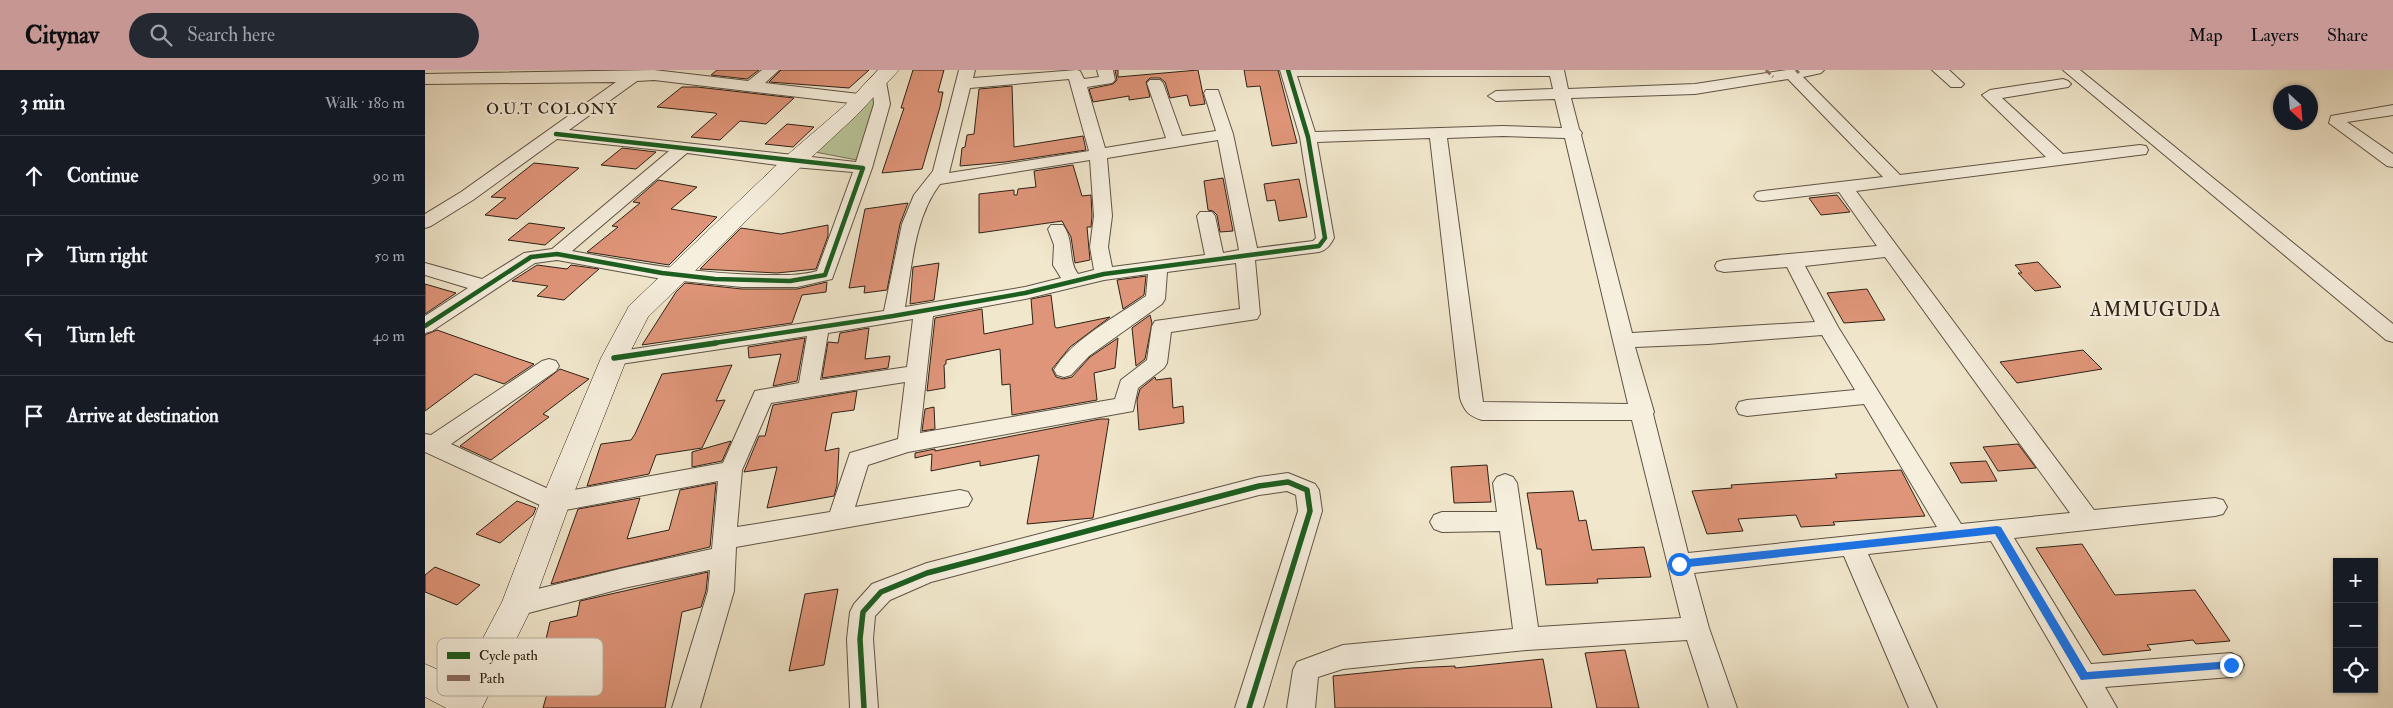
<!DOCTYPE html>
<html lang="en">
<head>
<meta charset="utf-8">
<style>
	body { margin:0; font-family:"IM FELL Double Pica",serif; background:#242831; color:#f1f3f6 }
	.controls { position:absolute; right:15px; bottom:15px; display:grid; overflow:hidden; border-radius:0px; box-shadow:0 1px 4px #0004 }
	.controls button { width:45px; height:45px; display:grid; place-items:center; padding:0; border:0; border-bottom:1px solid #363941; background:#171b24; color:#f1f3f6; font:25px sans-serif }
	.compass { position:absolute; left:1848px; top:15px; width:45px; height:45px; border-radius:50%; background:#171b24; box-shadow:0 1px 4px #0004; rotate:154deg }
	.stop { position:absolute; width:15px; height:15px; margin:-11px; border:4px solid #1a73e8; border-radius:50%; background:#fff }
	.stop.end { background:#1a73e8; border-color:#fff; box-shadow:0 1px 5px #0008 }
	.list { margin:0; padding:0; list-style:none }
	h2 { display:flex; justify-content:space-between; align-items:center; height:65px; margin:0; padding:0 20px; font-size:21px }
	h2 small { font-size:16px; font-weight:400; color:#9ea1a6 }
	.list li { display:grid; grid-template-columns:32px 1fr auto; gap:15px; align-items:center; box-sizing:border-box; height:80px; padding:0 20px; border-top:1px solid #363941 }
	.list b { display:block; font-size:19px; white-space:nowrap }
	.list em { font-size:16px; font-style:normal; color:#9ea1a6 }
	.icon { flex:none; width:28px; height:28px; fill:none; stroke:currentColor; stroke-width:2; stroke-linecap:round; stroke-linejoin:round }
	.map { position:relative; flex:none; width:1968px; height:638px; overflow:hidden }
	header { display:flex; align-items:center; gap:30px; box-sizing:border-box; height:70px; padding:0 25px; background:#c59692; color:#111 }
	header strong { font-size:24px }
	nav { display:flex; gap:28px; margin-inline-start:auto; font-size:18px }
	.search { width:350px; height:45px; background:#242831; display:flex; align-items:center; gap:12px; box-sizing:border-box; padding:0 18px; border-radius:28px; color:#9ea1a6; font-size:19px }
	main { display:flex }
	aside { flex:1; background:#171b24 }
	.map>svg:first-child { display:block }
</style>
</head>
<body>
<header>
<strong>Citynav</strong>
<div class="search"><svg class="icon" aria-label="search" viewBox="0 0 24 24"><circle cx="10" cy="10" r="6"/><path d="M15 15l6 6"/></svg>Search here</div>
<nav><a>Map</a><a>Layers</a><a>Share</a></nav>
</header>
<main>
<aside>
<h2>3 min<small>Walk · 180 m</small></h2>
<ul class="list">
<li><svg class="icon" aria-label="ahead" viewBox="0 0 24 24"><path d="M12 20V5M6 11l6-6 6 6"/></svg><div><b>Continue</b></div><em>90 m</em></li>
<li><svg class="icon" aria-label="right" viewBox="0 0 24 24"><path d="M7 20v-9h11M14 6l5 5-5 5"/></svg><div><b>Turn right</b></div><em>50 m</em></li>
<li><svg class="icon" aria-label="left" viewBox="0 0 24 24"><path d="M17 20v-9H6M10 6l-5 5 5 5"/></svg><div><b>Turn left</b></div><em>40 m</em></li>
<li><svg class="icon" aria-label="arrive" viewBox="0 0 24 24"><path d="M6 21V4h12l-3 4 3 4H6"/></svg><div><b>Arrive at destination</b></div></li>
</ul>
</aside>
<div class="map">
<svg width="1968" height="638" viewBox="0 0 1968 638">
	<rect width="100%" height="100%" fill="#f1e7cc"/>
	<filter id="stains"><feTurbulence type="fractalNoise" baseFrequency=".004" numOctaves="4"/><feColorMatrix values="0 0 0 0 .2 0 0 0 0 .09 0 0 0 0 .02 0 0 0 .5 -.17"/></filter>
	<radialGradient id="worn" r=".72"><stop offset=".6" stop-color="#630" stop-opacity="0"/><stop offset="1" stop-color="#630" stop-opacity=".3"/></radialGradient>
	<path fill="#b9c598" stroke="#747458" d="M 450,24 L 451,34 L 432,90 L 390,82 Z"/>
	<g fill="#df9579" stroke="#2e2217">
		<path d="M 292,0 L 334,0 L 322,9 L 286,5 Z"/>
		<path d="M 356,0 L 444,0 L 424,18 L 344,12 Z"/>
		<path d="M 488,0 L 519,0 L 513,22 L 518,22 L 515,37 L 497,99 L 457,103 L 479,38 L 476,38 Z"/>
		<path d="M 690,0 L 693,0 L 693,7 L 773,0 L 780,34 L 765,36 L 762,25 L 745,28 L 740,12 L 735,8 L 725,8 L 721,12 L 725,27 L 704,30 L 704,26 L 668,32 L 664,19 L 688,14 L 692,10 Z"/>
		<path d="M 819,0 L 853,0 L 872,73 L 847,76 L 835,16 L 822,17 Z"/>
		<path d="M 587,16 L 589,77 L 658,66 L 661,80 L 580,92 L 535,96 L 537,78 L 540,77 L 542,65 L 549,64 L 554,19 Z"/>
		<path d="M 257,17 L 272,17 L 369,28 L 341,54 L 315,51 L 295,70 L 266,67 L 292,44 L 290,43 L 232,37 Z"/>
		<path d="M 362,54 L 389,57 L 368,77 L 340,74 Z"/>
		<path d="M 197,78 L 231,82 L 211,99 L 176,95 Z"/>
		<path d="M 109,93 L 154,98 L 92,149 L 60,145 L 81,128 L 66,127 Z"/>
		<path d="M 648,95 L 657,126 L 666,125 L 667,146 L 666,157 L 662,157 L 665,190 L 650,193 L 646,167 L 637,151 L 554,163 L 554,124 L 589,120 L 589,125 L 592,125 L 593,119 L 611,117 L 609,101 Z"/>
		<path d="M 798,108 L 808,161 L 795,162 L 792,145 L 788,141 L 783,140 L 779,111 Z"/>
		<path d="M 874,109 L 882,147 L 854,151 L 850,130 L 842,131 L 839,114 Z"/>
		<path d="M 233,110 L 272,117 L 246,139 L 292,147 L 244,195 L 162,182 L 193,157 L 187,156 L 215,133 L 208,132 Z"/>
		<path d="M 1412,125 L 1425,142 L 1396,145 L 1384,128 Z"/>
		<path d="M 483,133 L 475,154 L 462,220 L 439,223 L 440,216 L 424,218 L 440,139 Z"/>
		<path d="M 104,153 L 140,158 L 120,175 L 83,170 Z"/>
		<path d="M 403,155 L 403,166 L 391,199 L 352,203 L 275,199 L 316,158 L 356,164 Z"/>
		<path d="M 1613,192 L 1636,217 L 1610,221 L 1593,203 L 1597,203 L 1590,195 Z"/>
		<path d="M 514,193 L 509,230 L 485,234 L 488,197 Z"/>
		<path d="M 112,195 L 142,199 L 146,195 L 174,199 L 139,230 L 112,226 L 123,216 L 87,211 Z"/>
		<path d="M 721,206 L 719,225 L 698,239 L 692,210 Z"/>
		<path d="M 402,212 L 401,222 L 377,225 L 367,253 L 217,275 L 251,222 L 260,213 L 317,219 L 372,219 Z"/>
		<path d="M 0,214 L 31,223 L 0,244 Z"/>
		<path d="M 1442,219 L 1460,250 L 1419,253 L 1402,223 Z"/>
		<path d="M 626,225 L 630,257 L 632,258 L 685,247 L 645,277 L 627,299 L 631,307 L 638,309 L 647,307 L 665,287 L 693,268 L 690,298 L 669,303 L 672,330 L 587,345 L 585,314 L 577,315 L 575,279 L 521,290 L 521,294 L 519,295 L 520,318 L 502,321 L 510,248 L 557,239 L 559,264 L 608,254 L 606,229 Z"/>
		<path d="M 725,245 L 727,253 L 720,289 L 711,296 L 707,258 Z"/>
		<path d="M 444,258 L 440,289 L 465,286 L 463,298 L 397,308 L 403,272 L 413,273 L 415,263 Z"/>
		<path d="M 12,260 L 91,288 L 109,294 L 79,314 L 50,304 L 0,341 L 0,265 Z"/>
		<path d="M 380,268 L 372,311 L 348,316 L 356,284 L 324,288 L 323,277 Z"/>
		<path d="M 1658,280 L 1677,299 L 1592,313 L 1575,292 Z"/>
		<path d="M 307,295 L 291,331 L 300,330 L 277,378 L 231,385 L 224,404 L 162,416 L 176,374 L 206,370 L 210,364 L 237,304 Z"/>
		<path d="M 135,299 L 164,309 L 118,344 L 124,347 L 66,390 L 35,376 Z"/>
		<path d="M 730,307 L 731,310 L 746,308 L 748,338 L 758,336 L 759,353 L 714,360 L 712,330 L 715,319 Z"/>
		<path d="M 432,321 L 429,340 L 407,343 L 400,381 L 414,378 L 412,415 L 409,426 L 342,438 L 352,397 L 319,402 L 334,366 L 340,366 L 348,335 Z"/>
		<path d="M 509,337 L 510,359 L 497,361 L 500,339 Z"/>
		<path d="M 675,349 L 684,349 L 668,448 L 602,454 L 614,385 L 555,396 L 555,391 L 506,401 L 507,384 L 490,388 L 490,383 L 510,379 L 510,381 Z"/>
		<path d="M 306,371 L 297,391 L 267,397 L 267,382 Z"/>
		<path d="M 1593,374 L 1611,398 L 1573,401 L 1558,377 Z"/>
		<path d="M 1561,391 L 1572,411 L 1536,413 L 1525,393 Z"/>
		<path d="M 1062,395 L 1066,432 L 1029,433 L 1026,397 Z"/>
		<path d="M 1476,400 L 1500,446 L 1408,452 L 1410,455 L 1376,457 L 1371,445 L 1313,449 L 1318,461 L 1282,464 L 1267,421 L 1307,418 L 1306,415 L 1412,408 L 1410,404 Z"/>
		<path d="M 291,413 L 285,477 L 126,514 L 153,439 L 215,428 L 202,469 L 244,460 L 255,420 Z"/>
		<path d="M 1148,421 L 1154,451 L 1161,450 L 1167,480 L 1219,477 L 1226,507 L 1172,509 L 1173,513 L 1121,515 L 1116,479 L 1112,479 L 1102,423 Z"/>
		<path d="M 92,431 L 111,438 L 108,445 L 75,473 L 51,464 Z"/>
		<path d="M 1657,474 L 1690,525 L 1770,520 L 1805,571 L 1771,574 L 1768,570 L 1722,575 L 1726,580 L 1678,585 L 1611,478 Z"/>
		<path d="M 10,497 L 55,515 L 32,535 L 0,522 L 0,505 Z"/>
		<path d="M 283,502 L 281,521 L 276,537 L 257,542 L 240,638 L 118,638 L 124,617 L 112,619 L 122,580 L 118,582 L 125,552 L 152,546 L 155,531 Z"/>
		<path d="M 413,519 L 399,595 L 364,601 L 380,524 Z"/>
		<path d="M 1200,580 L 1214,638 L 1172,638 L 1160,583 Z"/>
		<path d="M 1118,589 L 1127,638 L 910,638 L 908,606 L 986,598 L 1030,596 L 1030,598 Z"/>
	</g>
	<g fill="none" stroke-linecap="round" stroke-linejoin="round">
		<defs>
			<g id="street">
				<path d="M 229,0 L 323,11 L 337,0 L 354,0 L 340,13 L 434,24 L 442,29 L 434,34 L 229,10 L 212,11 L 144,60 L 431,92 L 449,34 L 447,9 L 450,6 L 460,6 L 465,34 L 447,98 L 407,209 L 372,217 L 317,217 L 237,209 L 132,190 L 110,193 L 7,261 L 0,263 L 0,246 L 43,218 L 0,205 L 0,193 L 57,209 L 99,183 L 127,179 L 244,81 L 132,69 L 48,130 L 6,156 L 0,158 L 0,144 L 36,122 L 191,12 L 0,14 L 0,4 ZM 262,83 L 368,97 L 428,102 L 392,201 C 375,206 356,205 338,205 C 274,204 211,193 147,181 Z"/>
				<path d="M 534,0 L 550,0 L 548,8 L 652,0 L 655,1 L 659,9 L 674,7 L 672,0 L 688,0 L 690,10 L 687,13 L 662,17 L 680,78 L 741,68 L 722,13 L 725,10 L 735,10 L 738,13 L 757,66 L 791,61 L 779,23 L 781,20 L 793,20 L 808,64 L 832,178 L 888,171 L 891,168 L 875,67 L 855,0 L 1139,0 L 1143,19 L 1270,14 L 1362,0 L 1399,0 L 1396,3 L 1378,7 L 1475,105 L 1621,87 L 1557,25 L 1565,20 L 1638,9 L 1643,11 L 1646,14 L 1643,17 L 1577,28 L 1638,84 L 1715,75 L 1721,76 L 1723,80 L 1721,84 L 1431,121 L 1669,440 L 1790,428 L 1798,430 L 1802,437 L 1798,444 L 1790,446 L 1589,468 L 1666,594 L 1806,583 L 1815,587 L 1819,595 L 1815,603 L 1806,607 L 1680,617 L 1692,638 L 1663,638 L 1566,471 L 1443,484 L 1512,638 L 1484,638 L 1419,486 L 1269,503 L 1284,558 L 1312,638 L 1284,638 L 1262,570 L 1102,580 L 918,599 L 893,607 L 890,638 L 862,638 L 868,600 L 872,592 L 918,575 L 1088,559 L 1075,461 L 1017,462 L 1009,459 L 1005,452 L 1009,445 L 1017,442 L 1072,442 L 1068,413 L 1072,407 L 1080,404 L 1088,407 L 1092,413 L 1113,557 L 1256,548 L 1207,350 L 1057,350 C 1044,346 1039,341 1035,328 L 1005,68 L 892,72 L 909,168 C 905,175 902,180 894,182 L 830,190 L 835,244 L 832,249 L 746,262 L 742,293 L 739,298 L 713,318 L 708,341 L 483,382 L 443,395 L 430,437 L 535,420 L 543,422 L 547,429 L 543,436 L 311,477 L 309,521 L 275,638 L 247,638 L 283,521 L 285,500 L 199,518 L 92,546 L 83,543 L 79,535 L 83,527 L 92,524 L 199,498 L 287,479 L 293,411 L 130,442 L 0,382 L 0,364 L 6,365 L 117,291 L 124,289 L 131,291 L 134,296 L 131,301 L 26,374 L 132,423 L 298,393 L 330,321 L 374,313 L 382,266 L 189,295 L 182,293 L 179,288 L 182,283 L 459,241 L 477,154 L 489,125 L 508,101 ZM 872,6 L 1125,6 L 1128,19 L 1071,21 L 1063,26 L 1071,31 L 1130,29 L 1137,58 L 1078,56 L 890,62 ZM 644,9 L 664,81 L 524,103 L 545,18 ZM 1363,9 L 1458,107 L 1338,121 L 1332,122 L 1329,126 L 1332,130 L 1338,131 L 1414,122 L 1452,176 L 1299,190 L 1292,192 L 1290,196 L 1292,200 L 1299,202 L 1362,197 L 1390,252 L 1207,263 L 1156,65 L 1157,63 L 1154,59 L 1146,28 L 1270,24 ZM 1078,66 L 1140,68 L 1203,334 L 1058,332 L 1022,68 ZM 793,70 L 814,180 L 798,183 L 790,146 L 787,142 L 775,142 L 772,146 L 780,185 L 687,197 L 683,177 L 687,146 L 682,88 ZM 665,90 L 669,146 L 665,177 L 669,200 L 653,204 C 642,189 650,172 638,155 L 626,155 L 623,159 L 629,175 L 628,195 L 636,208 L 600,217 L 480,237 C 487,196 489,148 515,114 ZM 1460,187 L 1645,443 L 1536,454 L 1413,257 L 1380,196 ZM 811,193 L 815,239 L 730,251 L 727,256 L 722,290 L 696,310 L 690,329 L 495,363 L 508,246 L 600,229 L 679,210 L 723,204 L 721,226 C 692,246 646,270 629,300 L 632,305 L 639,307 L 646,305 L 664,286 L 737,234 L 740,229 L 742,202 ZM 488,249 L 482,297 L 395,310 L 403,263 ZM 1397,265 L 1430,320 L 1322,330 L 1314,332 L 1311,338 L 1314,344 L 1322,346 L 1439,334 L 1512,457 L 1263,483 L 1228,344 L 1229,342 L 1210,277 L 1283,274 ZM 480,312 L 473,369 L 425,383 L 405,442 L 312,457 L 317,400 L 346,333 Z"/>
				<path d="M 1507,0 L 1524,0 L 1539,14 L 1536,17 L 1526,17 Z"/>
				<path d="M 1638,0 L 1655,0 L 1968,254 L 1968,272 L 1961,270 Z"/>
				<path d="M 1968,35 L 1968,45 L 1922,52 L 1968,84 L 1968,97 L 1962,96 L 1904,53 L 1906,46 Z"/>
				<path d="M 863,403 L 890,414 L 894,420 L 897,441 L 838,638 L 810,638 L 873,441 L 871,425 L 862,421 L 834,425 L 506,512 L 465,530 L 450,546 L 448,569 L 453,638 L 425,638 L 422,569 L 425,542 L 429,534 L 447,514 L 502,493 L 834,407 Z"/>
			</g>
			<path id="secondary" d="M 453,0 L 474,0 L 432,45 L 376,97 L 223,247 L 202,288 L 145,433 L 108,535 L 57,638 L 21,638 L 0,627 L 0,594 L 36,610 L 77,532 L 115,433 L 176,288 L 204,236 L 360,87 L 418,37 Z"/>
		</defs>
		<use href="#street" stroke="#5f5344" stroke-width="2"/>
		<use href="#secondary" stroke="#2e2217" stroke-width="1"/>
		<use href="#street" fill="#f6efde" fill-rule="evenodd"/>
		<use href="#secondary" fill="#f6efde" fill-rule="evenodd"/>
		<g stroke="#8d6e63" stroke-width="3" stroke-dasharray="6 3" stroke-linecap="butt">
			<path d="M 1341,0 L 1348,7"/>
			<path d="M 1371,0 L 1374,3"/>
		</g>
		<defs>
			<g id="cycleway-far1">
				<path d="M 0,256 L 106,187 L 132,184 L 237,203 L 290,209 L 365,211 L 400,205 L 438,98 L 131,64"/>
				<path d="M 283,274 L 468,246 L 600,223 L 679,204 L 894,176 L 900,168 L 883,67 L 863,0"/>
			</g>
			<g id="cycleway">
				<path d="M 189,288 L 291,273"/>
				<path d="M 439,638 L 435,569 L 438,542 L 456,522 L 502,503 L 834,416 L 863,412 L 882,420 L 885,441 L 824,638"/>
			</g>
		</defs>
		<use href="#cycleway-far1" stroke="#f6efde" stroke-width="7"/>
		<use href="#cycleway" stroke="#f6efde" stroke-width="9"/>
		<use href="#cycleway-far1" stroke="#1b5e20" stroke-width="4.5"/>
		<use href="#cycleway" stroke="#1b5e20" stroke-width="5.5"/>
	</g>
	<path fill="#1a73e8" d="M 1572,456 L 1576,457 L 1662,602 L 1806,591 L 1810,592 L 1810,598 L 1656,610 L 1570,464 L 1254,498 L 1249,494 L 1254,490 Z"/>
	<g text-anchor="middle" stroke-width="4.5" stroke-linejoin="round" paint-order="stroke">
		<g font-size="16" letter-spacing="1" fill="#2e2217" stroke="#f6efde">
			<text x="127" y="44">O.U.T COLONY</text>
		</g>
		<g font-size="19" letter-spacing="1" fill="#2e2217" stroke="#f6efde">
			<text x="1731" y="246">AMMUGUDA</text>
		</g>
	</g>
	<rect x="12" y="568" width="166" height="58" rx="8" fill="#f6efde" stroke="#bab2a2" stroke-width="1"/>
	<rect x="22" y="582" width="23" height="7" fill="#1b5e20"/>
	<rect x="22" y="605" width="23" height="6" fill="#8d6e63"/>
	<g font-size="14" fill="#2e2217">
		<text x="54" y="590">Cycle path</text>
		<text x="54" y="613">Path</text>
	</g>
	<rect width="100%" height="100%" filter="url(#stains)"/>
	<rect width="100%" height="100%" fill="url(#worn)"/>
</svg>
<div class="controls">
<button>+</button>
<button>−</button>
<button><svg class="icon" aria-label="locate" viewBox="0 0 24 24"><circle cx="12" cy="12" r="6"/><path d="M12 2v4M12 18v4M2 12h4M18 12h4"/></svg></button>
</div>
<svg class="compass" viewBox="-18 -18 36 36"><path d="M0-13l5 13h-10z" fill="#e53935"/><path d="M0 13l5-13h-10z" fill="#9ea1a6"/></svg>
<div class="stop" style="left:1254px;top:494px"></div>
<div class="stop end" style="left:1806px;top:595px"></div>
</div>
</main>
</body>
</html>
